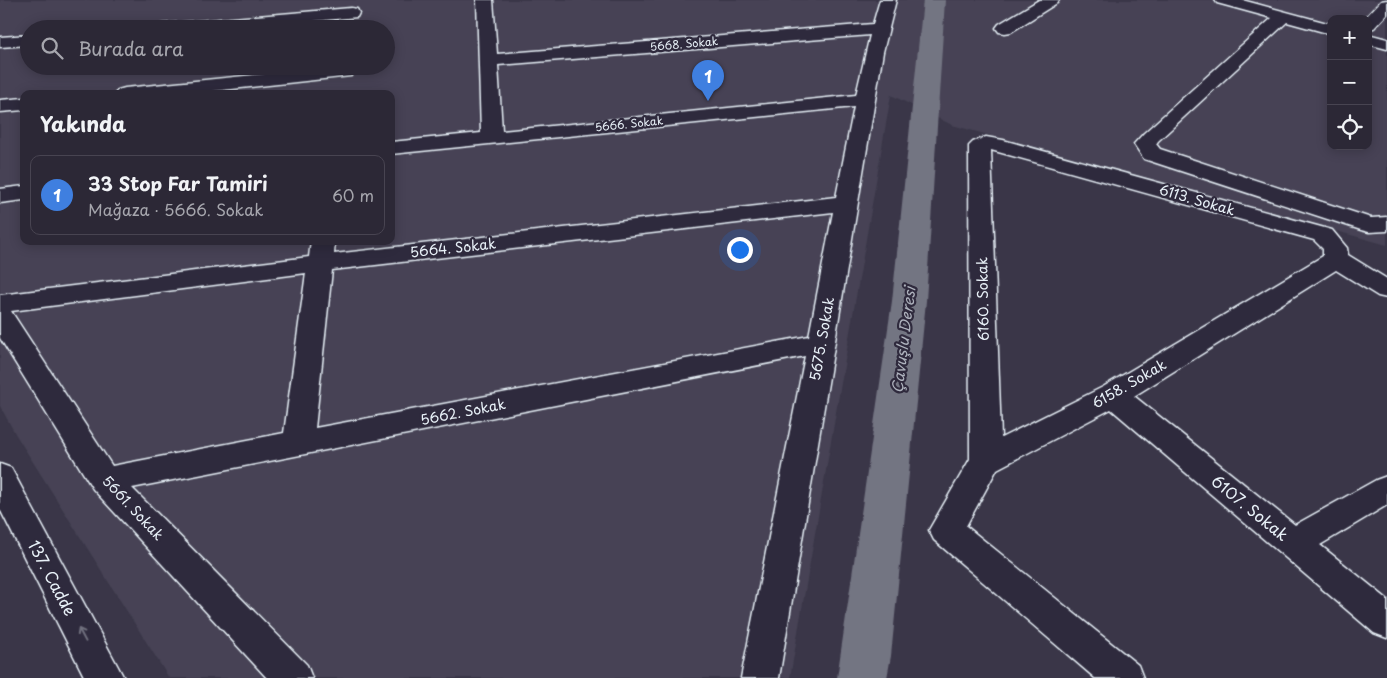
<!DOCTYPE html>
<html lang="tr">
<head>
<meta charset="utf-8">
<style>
	body { margin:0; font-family:"Playpen Sans",sans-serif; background:#34303e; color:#f1f3f6 }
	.controls { position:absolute; right:15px; top:15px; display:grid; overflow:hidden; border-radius:10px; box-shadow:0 2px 12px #0003 }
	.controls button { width:45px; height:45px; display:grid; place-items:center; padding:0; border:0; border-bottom:1px solid #484451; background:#2c2836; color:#f1f3f6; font:25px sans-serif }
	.you { position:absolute; left:739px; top:249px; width:18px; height:18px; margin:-12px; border:4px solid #fff; border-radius:50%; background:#1a73e8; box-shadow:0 0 0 8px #1a73e833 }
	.badge { display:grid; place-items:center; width:32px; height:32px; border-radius:50%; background:#8bbbb9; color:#fff; font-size:16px; font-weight:700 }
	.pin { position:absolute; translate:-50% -41px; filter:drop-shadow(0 1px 2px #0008) }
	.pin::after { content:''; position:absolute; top:26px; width:18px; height:15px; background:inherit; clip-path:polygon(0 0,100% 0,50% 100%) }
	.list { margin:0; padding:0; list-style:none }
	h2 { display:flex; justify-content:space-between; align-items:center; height:65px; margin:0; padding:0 20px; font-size:21px }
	h2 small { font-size:16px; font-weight:400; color:#a6a6ad }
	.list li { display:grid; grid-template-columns:32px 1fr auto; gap:15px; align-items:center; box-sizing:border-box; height:80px; margin:0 10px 10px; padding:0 10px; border:1px solid #484451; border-radius:10px }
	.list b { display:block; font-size:19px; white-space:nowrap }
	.list p { margin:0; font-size:16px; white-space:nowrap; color:#a6a6ad }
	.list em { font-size:16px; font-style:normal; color:#a6a6ad }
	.icon { flex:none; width:28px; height:28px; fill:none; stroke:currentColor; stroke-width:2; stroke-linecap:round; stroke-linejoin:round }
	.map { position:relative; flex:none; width:1387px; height:678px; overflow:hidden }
	.search { position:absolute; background:#2c2836; box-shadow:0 2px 12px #0003; left:20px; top:20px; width:375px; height:55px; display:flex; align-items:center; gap:12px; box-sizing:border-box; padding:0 18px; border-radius:28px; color:#a6a6ad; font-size:19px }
	.panel { position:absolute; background:#2c2836; box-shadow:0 2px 12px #0003; left:20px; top:90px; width:375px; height:155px; border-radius:10px }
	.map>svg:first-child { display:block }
</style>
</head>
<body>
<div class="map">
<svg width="1387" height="678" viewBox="0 0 1387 678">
	<rect width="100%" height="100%" fill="#3a3648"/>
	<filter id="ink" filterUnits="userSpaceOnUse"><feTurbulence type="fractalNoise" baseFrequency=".02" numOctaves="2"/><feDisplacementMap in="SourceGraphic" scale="10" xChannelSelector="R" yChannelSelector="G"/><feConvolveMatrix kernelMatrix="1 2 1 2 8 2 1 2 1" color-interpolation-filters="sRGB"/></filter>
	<g filter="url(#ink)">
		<path fill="#464354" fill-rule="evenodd" d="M 0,0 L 1387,0 L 1387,245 L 952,125 L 891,95 L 790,678 L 169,678 L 16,435 L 0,406 ZM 1331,19 L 1368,19 L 1368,146 L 1331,146 ZM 29,29 L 386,29 L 386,66 L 29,66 ZM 24,94 L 391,94 L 391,241 L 24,241 Z"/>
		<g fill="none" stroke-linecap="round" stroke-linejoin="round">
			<path fill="#737482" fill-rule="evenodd" d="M 923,0 L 945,0 L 926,301 L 891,656 L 887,678 L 837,678 L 892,301 Z"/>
			<defs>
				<g id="minor">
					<path d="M 477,0 L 493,0 L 497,54 L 873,24 L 880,0 L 896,0 L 883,52 L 779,678 L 741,678 L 805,356 L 132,488 L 307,665 L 312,678 L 267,678 L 93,489 L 0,338 L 0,295 L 309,257 L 311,241 L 335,241 L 334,254 L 836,197 L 854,107 L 391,154 L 391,142 L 481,133 ZM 870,35 L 856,95 L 502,131 L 498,65 ZM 833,212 L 809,336 L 315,428 L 332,270 ZM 306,273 L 284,433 L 112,466 L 11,311 Z"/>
					<path d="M 1039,0 L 1059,0 L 1057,3 L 1011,32 L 1005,33 L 999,32 L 996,28 L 999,24 Z"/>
					<path d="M 1215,0 L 1242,0 L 1331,24 L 1331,34 L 1287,22 L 1158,141 L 1156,144 L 1160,149 L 1371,218 L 1387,217 L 1387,231 L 1369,232 L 1361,230 L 1144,159 L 1134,144 L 1144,133 L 1272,18 L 1217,3 Z"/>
					<path d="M 1387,0 L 1387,14 L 1374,28 L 1368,29 L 1368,19 L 1364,19 L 1381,1 Z"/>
					<path d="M 351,8 L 357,9 L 359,13 L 357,17 L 226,29 L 155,29 L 157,25 L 163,24 Z"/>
					<path d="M 1368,34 L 1387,39 L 1387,49 L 1368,44 Z"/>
					<path d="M 29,35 L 29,45 L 0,47 L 0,37 Z"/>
					<path d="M 344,66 L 351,68 L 353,72 L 351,76 L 185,94 L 115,94 L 118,90 L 125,88 Z"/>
					<path d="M 24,98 L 24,110 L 0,112 L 0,100 Z"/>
					<path d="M 986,137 L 1003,140 L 1332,230 L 1347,248 L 1348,255 L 1387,279 L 1387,298 L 1378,296 L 1336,270 L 1134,396 L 1295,525 L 1376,480 L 1387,476 L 1387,505 L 1320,545 L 1387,599 L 1387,638 L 1374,633 L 1111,409 L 997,469 L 966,526 L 1138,665 L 1143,678 L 1095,678 L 934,540 L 929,530 L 970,459 L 969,146 L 973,142 ZM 991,150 L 1314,240 L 1323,249 L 1323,256 L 1103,387 L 1001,438 Z"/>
					<path d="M 24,186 L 24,200 L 0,203 L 0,189 Z"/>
				</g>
				<path id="tertiary" d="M 0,464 L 11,468 L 124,678 L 85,678 L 0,509 Z"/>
			</defs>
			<use href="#minor" stroke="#e8f1f8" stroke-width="3"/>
			<use href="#tertiary" stroke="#e8f1f8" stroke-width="3"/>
			<use href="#minor" fill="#2f2a3d" fill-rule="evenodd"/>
			<use href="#tertiary" fill="#2f2a3d" fill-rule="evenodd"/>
		</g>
		<defs><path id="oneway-shaft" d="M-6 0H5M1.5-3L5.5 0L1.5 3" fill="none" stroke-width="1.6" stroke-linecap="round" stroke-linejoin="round" transform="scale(1.25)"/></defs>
		<use stroke="#70707e" href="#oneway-shaft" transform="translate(82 635) rotate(-118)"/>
	</g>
	<g text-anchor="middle" stroke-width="4.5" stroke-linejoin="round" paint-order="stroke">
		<g font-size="11" fill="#e8f1f8" stroke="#2f2a3d">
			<text transform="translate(684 44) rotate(-5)" y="4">5668. Sokak</text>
			<text transform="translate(629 124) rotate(-6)" y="4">5666. Sokak</text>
		</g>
		<g font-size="14" fill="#e8f1f8" stroke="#2f2a3d">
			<text transform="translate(1197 200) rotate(16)" y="5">6113. Sokak</text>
			<text transform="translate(453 248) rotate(-6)" y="5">5664. Sokak</text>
			<text transform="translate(983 299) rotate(-91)" y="5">6160. Sokak</text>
			<text transform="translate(822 339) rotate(-80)" y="5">5675. Sokak</text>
			<text transform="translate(1129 384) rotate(-30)" y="5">6158. Sokak</text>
			<text transform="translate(463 412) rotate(-11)" y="5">5662. Sokak</text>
			<text transform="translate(133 508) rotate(47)" y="5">5661. Sokak</text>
		</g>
		<g font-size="15" font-style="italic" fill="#aeb2bd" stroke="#2f2a3d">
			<text transform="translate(904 340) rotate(-83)" y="5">Çavuşlu Deresi</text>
		</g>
		<g font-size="16" fill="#e8f1f8" stroke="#2f2a3d">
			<text transform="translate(1250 508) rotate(39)" y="6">6107. Sokak</text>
			<text transform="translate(52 578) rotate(62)" y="6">137. Cadde</text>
		</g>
	</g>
</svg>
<div class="controls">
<button>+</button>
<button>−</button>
<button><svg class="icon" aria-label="locate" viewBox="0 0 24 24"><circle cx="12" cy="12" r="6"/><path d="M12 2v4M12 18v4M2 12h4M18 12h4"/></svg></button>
</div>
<div class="you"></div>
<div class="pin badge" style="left:708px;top:101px;background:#3f7fe0">1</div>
<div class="search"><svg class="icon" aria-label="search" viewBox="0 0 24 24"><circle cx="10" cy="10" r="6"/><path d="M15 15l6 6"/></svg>Burada ara</div>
<section class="panel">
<h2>Yakında<small></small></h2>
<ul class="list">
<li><span class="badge" style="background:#3f7fe0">1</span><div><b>33 Stop Far Tamiri</b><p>Mağaza · 5666. Sokak</p></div><em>60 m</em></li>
</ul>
</section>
</div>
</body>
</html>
